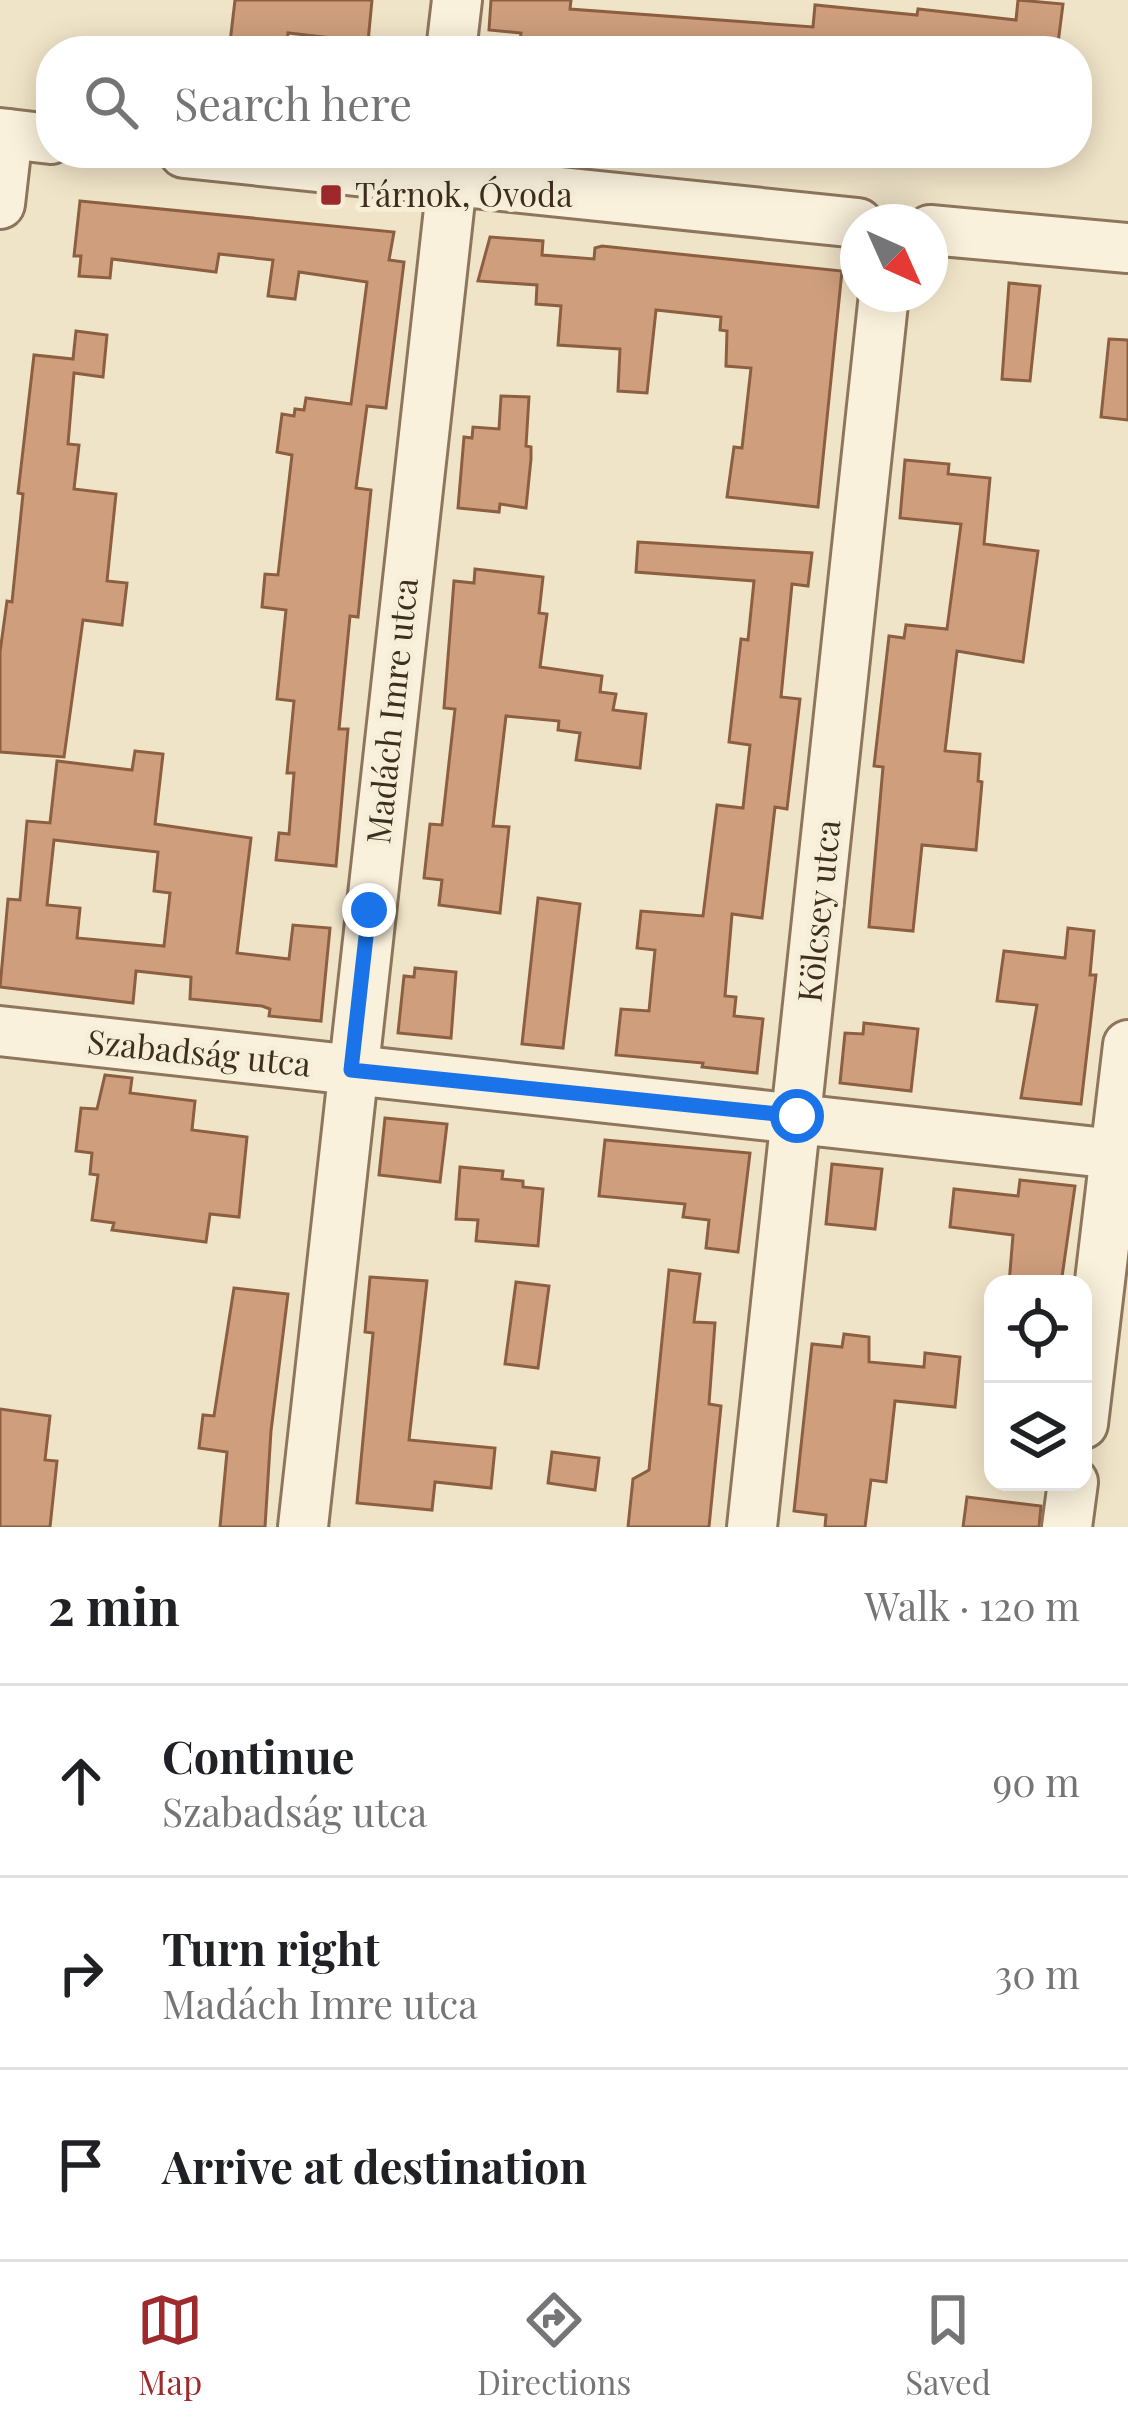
<!DOCTYPE html>
<html lang="en">
<head>
<meta charset="utf-8">
<style>
	body { margin:0; font-family:"Playfair Display",serif; background:#f2f2f2; color:#202124 }
	.controls { position:absolute; right:36px; bottom:36px; display:grid; overflow:hidden; border-radius:24px; box-shadow:0 6px 30px #0003 }
	.controls button { width:108px; height:108px; display:grid; place-items:center; padding:0; border:0; border-bottom:3px solid #e0e0e0; background:#fff; color:#202124; font:60px sans-serif }
	.compass { position:absolute; left:840px; top:204px; width:108px; height:108px; border-radius:50%; background:#fff; box-shadow:0 6px 30px #0003; rotate:135deg }
	.stop { position:absolute; width:36px; height:36px; margin:-27px; border:9px solid #1a73e8; border-radius:50%; background:#fff }
	.stop.end { background:#1a73e8; border-color:#fff; box-shadow:0 3px 12px #0008 }
	.list { margin:0; padding:0; list-style:none }
	h2 { display:flex; justify-content:space-between; align-items:center; height:156px; margin:0; padding:0 48px; font-size:51px }
	h2 small { font-size:39px; font-weight:400; color:#757577 }
	.list li { display:grid; grid-template-columns:78px 1fr auto; gap:36px; align-items:center; box-sizing:border-box; height:192px; padding:0 48px; border-top:3px solid #e0e0e0 }
	.list b { display:block; font-size:45px; white-space:nowrap }
	.list p { margin:0; font-size:39px; white-space:nowrap; color:#757577 }
	.list em { font-size:39px; font-style:normal; color:#757577 }
	.icon { flex:none; width:66px; height:66px; fill:none; stroke:currentColor; stroke-width:2; stroke-linecap:round; stroke-linejoin:round }
	.map { position:relative; flex:none; width:1128px; height:1527px; overflow:hidden }
	.search { position:absolute; background:#fff; box-shadow:0 6px 30px #0003; left:36px; right:36px; top:36px; height:132px; display:flex; align-items:center; gap:30px; box-sizing:border-box; padding:0 42px; border-radius:48px; color:#757577; font-size:45px }
	.sheet { height:732px; background:#fff }
	nav { display:flex; justify-content:space-around; align-items:center; box-sizing:border-box; height:168px; border-top:3px solid #e0e0e0; background:#fff; font-size:33px; color:#757577 }
	nav a { display:grid; justify-items:center; gap:6px }
	nav .on { color:#9e2a2b }
	.map>svg:first-child { display:block }
</style>
</head>
<body>
<div class="map">
<svg width="1128" height="1527" viewBox="0 0 1128 1527">
	<rect width="100%" height="100%" fill="#f0e4c8"/>
	<g fill="#cf9f7d" stroke="#8d5f41" stroke-width="3" fill-rule="evenodd">
		<path d="M 235,0 L 372,0 L 368,42 L 288,33 L 286,51 L 229,51 Z"/>
		<path d="M 491,0 L 571,0 L 570,9 L 813,27 L 815,5 L 917,15 L 918,9 L 1016,20 L 1018,0 L 1063,4 L 1057,51 L 619,51 L 620,43 L 567,38 L 566,51 L 519,51 L 521,33 L 489,30 Z"/>
		<path d="M 80,201 L 394,232 L 389,260 L 404,262 L 386,408 L 367,406 L 356,488 L 371,490 L 358,617 L 350,616 L 339,729 L 348,729 L 336,866 L 276,860 L 279,833 L 289,834 L 294,773 L 287,773 L 294,701 L 277,699 L 286,610 L 262,607 L 265,574 L 278,575 L 292,455 L 277,452 L 282,414 L 294,416 L 295,409 L 304,410 L 306,398 L 351,404 L 367,282 L 299,272 L 295,299 L 268,296 L 273,260 L 219,254 L 216,272 L 112,259 L 110,278 L 79,276 L 81,256 L 74,256 Z"/>
		<path d="M 490,237 L 543,241 L 542,255 L 594,259 L 595,248 L 602,246 L 842,271 L 818,507 L 727,497 L 734,447 L 742,448 L 751,368 L 726,366 L 727,331 L 720,330 L 721,317 L 656,310 L 647,393 L 618,391 L 620,349 L 558,345 L 561,306 L 536,304 L 537,285 L 478,281 Z"/>
		<path d="M 1009,283 L 1040,286 L 1030,381 L 1002,379 Z"/>
		<path d="M 76,331 L 107,335 L 103,377 L 74,373 L 68,444 L 79,445 L 74,489 L 116,494 L 107,581 L 127,583 L 122,625 L 83,620 L 64,757 L 0,752 L 0,652 L 7,601 L 12,602 L 23,494 L 18,493 L 34,355 L 73,359 Z"/>
		<path d="M 1109,339 L 1128,340 L 1128,420 L 1101,417 Z"/>
		<path d="M 501,396 L 529,397 L 526,446 L 531,447 L 531,459 L 526,508 L 500,504 L 499,512 L 458,508 L 464,437 L 472,438 L 473,427 L 499,429 Z"/>
		<path d="M 905,460 L 949,464 L 948,474 L 990,478 L 984,544 L 1038,551 L 1023,662 L 957,651 L 945,751 L 980,754 L 978,781 L 982,782 L 976,850 L 922,845 L 913,931 L 869,927 L 883,767 L 874,766 L 889,636 L 904,638 L 906,625 L 947,629 L 961,524 L 900,518 Z"/>
		<path d="M 638,542 L 812,553 L 808,586 L 792,584 L 781,697 L 800,699 L 787,809 L 775,807 L 762,918 L 732,914 L 725,996 L 736,997 L 734,1016 L 763,1019 L 757,1073 L 702,1067 L 703,1063 L 616,1055 L 621,1009 L 649,1011 L 655,950 L 637,948 L 641,911 L 703,916 L 717,805 L 743,808 L 750,745 L 729,742 L 741,639 L 748,640 L 754,581 L 636,572 Z"/>
		<path d="M 475,569 L 543,577 L 539,613 L 547,614 L 540,667 L 602,676 L 600,692 L 616,694 L 613,710 L 646,714 L 640,768 L 576,760 L 580,733 L 558,730 L 559,721 L 506,716 L 493,826 L 509,827 L 500,913 L 439,905 L 442,880 L 424,878 L 430,824 L 442,825 L 455,709 L 444,708 L 454,581 L 474,583 Z"/>
		<path d="M 135,751 L 163,754 L 155,824 L 251,838 L 237,953 L 289,959 L 293,925 L 330,928 L 321,1021 L 269,1016 L 270,1009 L 262,1006 L 190,999 L 191,977 L 136,971 L 133,1003 L 0,987 L 8,899 L 20,900 L 27,821 L 50,823 L 57,761 L 132,770 ZM 54,840 L 158,852 L 154,891 L 170,893 L 164,946 L 77,938 L 80,908 L 47,905 Z"/>
		<path d="M 538,898 L 580,904 L 563,1048 L 522,1044 Z"/>
		<path d="M 1068,928 L 1094,931 L 1090,975 L 1096,975 L 1081,1104 L 1021,1098 L 1037,1005 L 997,1001 L 1004,951 L 1065,958 Z"/>
		<path d="M 415,968 L 456,972 L 451,1038 L 398,1033 L 404,976 L 414,977 Z"/>
		<path d="M 864,1023 L 918,1029 L 911,1091 L 840,1083 L 845,1033 L 863,1034 Z"/>
		<path d="M 105,1075 L 132,1078 L 130,1093 L 195,1101 L 192,1130 L 247,1137 L 239,1217 L 210,1214 L 206,1242 L 112,1230 L 114,1223 L 92,1220 L 98,1175 L 90,1174 L 92,1153 L 76,1151 L 81,1108 L 97,1109 Z"/>
		<path d="M 385,1118 L 447,1124 L 440,1182 L 379,1175 Z"/>
		<path d="M 605,1140 L 750,1153 L 738,1252 L 706,1248 L 709,1220 L 683,1217 L 685,1204 L 599,1196 Z"/>
		<path d="M 832,1164 L 882,1169 L 875,1229 L 826,1224 Z"/>
		<path d="M 460,1167 L 503,1171 L 502,1179 L 523,1181 L 523,1187 L 543,1189 L 538,1246 L 476,1241 L 478,1220 L 456,1219 Z"/>
		<path d="M 1020,1180 L 1075,1186 L 1061,1284 L 1009,1284 L 1013,1235 L 950,1227 L 954,1189 L 1018,1196 Z"/>
		<path d="M 669,1270 L 700,1274 L 694,1322 L 715,1323 L 709,1404 L 721,1406 L 709,1527 L 628,1527 L 633,1479 L 649,1470 Z"/>
		<path d="M 370,1277 L 427,1281 L 409,1440 L 495,1448 L 491,1488 L 435,1482 L 432,1510 L 357,1503 L 373,1333 L 365,1332 Z"/>
		<path d="M 516,1282 L 549,1286 L 538,1368 L 505,1364 Z"/>
		<path d="M 234,1288 L 288,1294 L 271,1431 L 265,1527 L 220,1527 L 227,1452 L 199,1448 L 203,1415 L 214,1416 Z"/>
		<path d="M 844,1334 L 869,1337 L 869,1362 L 924,1367 L 925,1353 L 960,1357 L 955,1407 L 895,1401 L 886,1482 L 871,1480 L 865,1527 L 825,1527 L 826,1515 L 794,1511 L 812,1344 L 842,1347 Z"/>
		<path d="M 0,1409 L 50,1416 L 45,1460 L 57,1461 L 50,1527 L 0,1527 Z"/>
		<path d="M 552,1452 L 599,1458 L 595,1490 L 548,1483 Z"/>
		<path d="M 967,1497 L 1041,1506 L 1039,1527 L 963,1527 Z"/>
	</g>
	<g fill="none" stroke-linecap="round" stroke-linejoin="round">
		<defs>
			<g id="minor">
				<path d="M 451,51 L 457,0"/>
				<path d="M 0,133 L 51,139"/>
				<path d="M 184,153 L 858,223"/>
				<path d="M 0,204 L 8,134"/>
				<path d="M 930,230 L 1128,248"/>
				<path d="M 0,1031 L 1115,1154"/>
				<path d="M 1083,1424 L 1128,1045"/>
				<path d="M 303,1527 L 452,182"/>
				<path d="M 752,1527 L 884,294"/>
				<path d="M 1067,1527 L 1073,1482"/>
			</g>
		</defs>
		<use href="#minor" stroke="#8d765c" stroke-width="54"/>
		<use href="#minor" stroke="#faf1dc" stroke-width="48"/>
	</g>
	<g fill="none" stroke-linecap="round" stroke-linejoin="round">
		<path stroke="#1a73e8" stroke-width="15" d="M 369,910 L 351,1070 L 797,1116"/>
	</g>
	<rect fill="#9e2a2b" stroke="#f7eed8" stroke-width="4.5" x="319" y="183" width="24" height="24" rx="6"/>
	<g text-anchor="middle" stroke-width="10" stroke-linejoin="round" paint-order="stroke">
		<g font-size="33" fill="#3d2e20" stroke="#f7eed8" text-anchor="start">
			<text x="355" y="207">Tárnok, Óvoda</text>
		</g>
		<g font-size="33" fill="#3d2e20" stroke="#f7eed8">
			<text transform="translate(392 711) rotate(-84)" y="12">Madách Imre utca</text>
			<text transform="translate(819 911) rotate(-84)" y="12">Kölcsey utca</text>
			<text transform="translate(199 1053) rotate(6)" y="12">Szabadság utca</text>
		</g>
	</g>
</svg>
<div class="controls">
<button><svg class="icon" aria-label="locate" viewBox="0 0 24 24"><circle cx="12" cy="12" r="6"/><path d="M12 2v4M12 18v4M2 12h4M18 12h4"/></svg></button>
<button><svg class="icon" aria-label="layers" viewBox="0 0 24 24"><path d="M12 4l9 5-9 5-9-5zM3 14l9 5 9-5"/></svg></button>
</div>
<svg class="compass" viewBox="-18 -18 36 36"><path d="M0-13l5 13h-10z" fill="#e53935"/><path d="M0 13l5-13h-10z" fill="#757577"/></svg>
<div class="stop" style="left:797px;top:1116px"></div>
<div class="stop end" style="left:369px;top:910px"></div>
<div class="search"><svg class="icon" aria-label="search" viewBox="0 0 24 24"><circle cx="10" cy="10" r="6"/><path d="M15 15l6 6"/></svg>Search here</div>
</div>
<section class="sheet">
<h2>2 min<small>Walk · 120 m</small></h2>
<ul class="list">
<li><svg class="icon" aria-label="ahead" viewBox="0 0 24 24"><path d="M12 20V5M6 11l6-6 6 6"/></svg><div><b>Continue</b><p>Szabadság utca</p></div><em>90 m</em></li>
<li><svg class="icon" aria-label="right" viewBox="0 0 24 24"><path d="M7 20v-9h11M14 6l5 5-5 5"/></svg><div><b>Turn right</b><p>Madách Imre utca</p></div><em>30 m</em></li>
<li><svg class="icon" aria-label="arrive" viewBox="0 0 24 24"><path d="M6 21V4h12l-3 4 3 4H6"/></svg><div><b>Arrive at destination</b></div></li>
</ul>
</section>
<nav>
<a class="on"><svg class="icon" aria-label="map" viewBox="0 0 24 24"><path d="M3 6l6-2 6 2 6-2v14l-6 2-6-2-6 2zM9 4v14M15 6v14"/></svg>Map</a>
<a><svg class="icon" aria-label="directions" viewBox="0 0 24 24"><path d="M12 3l9 9-9 9-9-9zM9 14v-3h6M13 9l2 2-2 2"/></svg>Directions</a>
<a><svg class="icon" aria-label="saved" viewBox="0 0 24 24"><path d="M7 4h10v16l-5-4-5 4z"/></svg>Saved</a>
</nav>
</body>
</html>
